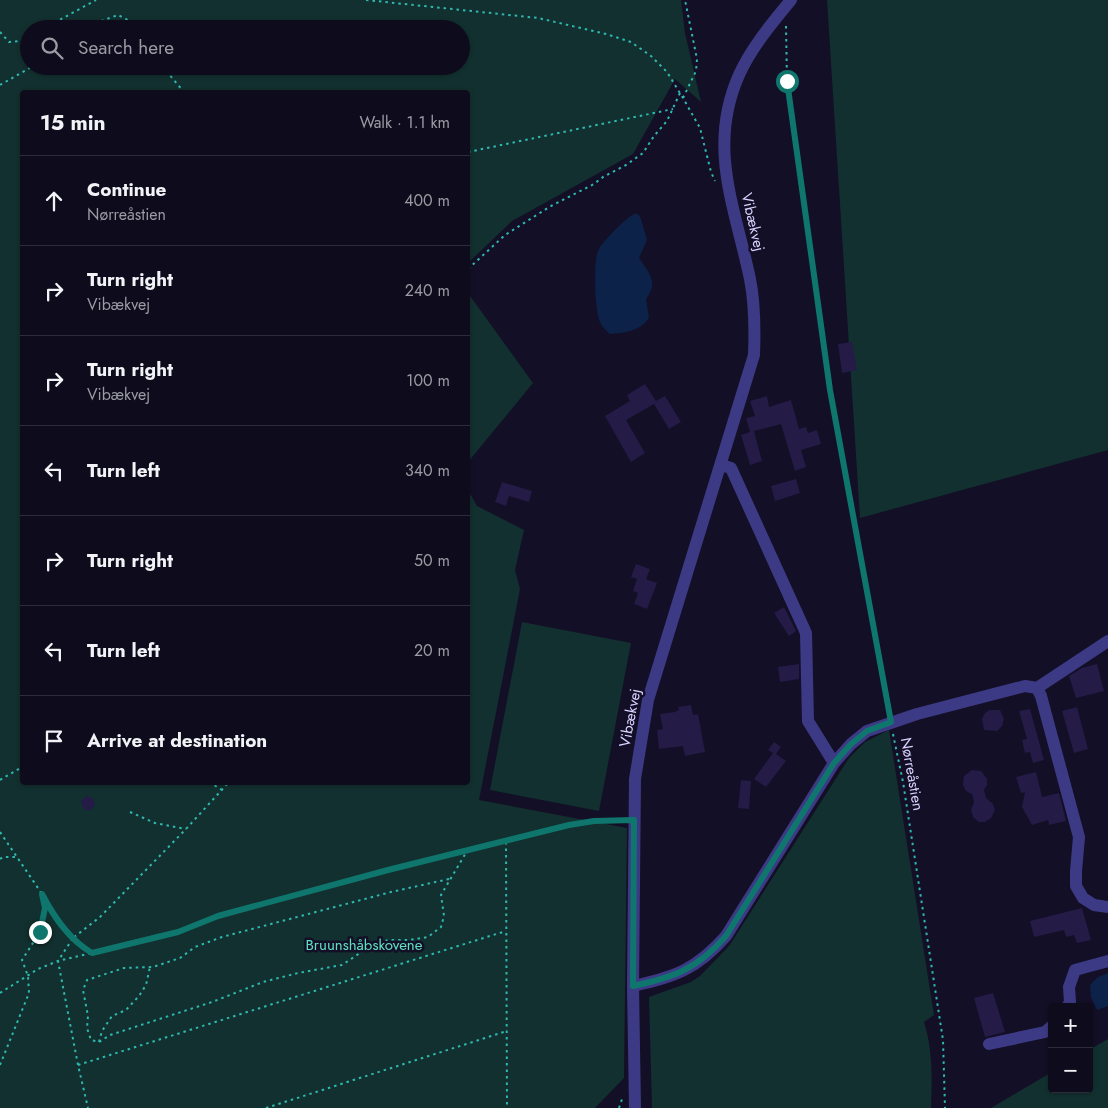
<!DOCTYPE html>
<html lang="en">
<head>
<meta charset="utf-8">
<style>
	body { margin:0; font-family:Jost,sans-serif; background:#1c1929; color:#f1f3f6 }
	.controls { position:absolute; right:15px; bottom:15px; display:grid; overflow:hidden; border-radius:5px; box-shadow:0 1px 4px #0004 }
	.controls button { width:45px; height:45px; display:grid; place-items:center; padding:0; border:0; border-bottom:1px solid #2e2b3b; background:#0e0b1c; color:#f1f3f6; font:25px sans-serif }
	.stop { position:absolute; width:15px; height:15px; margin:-11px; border:4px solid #0f766e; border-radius:50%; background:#fff }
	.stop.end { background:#0f766e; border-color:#fff; box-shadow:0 1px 5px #0008 }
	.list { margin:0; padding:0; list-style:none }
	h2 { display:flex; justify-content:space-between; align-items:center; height:65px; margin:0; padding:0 20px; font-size:21px }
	h2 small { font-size:16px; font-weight:400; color:#9b9ba3 }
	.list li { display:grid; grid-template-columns:32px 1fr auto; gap:15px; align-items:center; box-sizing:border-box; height:90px; padding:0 20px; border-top:1px solid #2e2b3b }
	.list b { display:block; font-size:19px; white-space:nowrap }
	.list p { margin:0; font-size:16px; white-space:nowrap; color:#9b9ba3 }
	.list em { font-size:16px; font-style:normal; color:#9b9ba3 }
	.icon { flex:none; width:28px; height:28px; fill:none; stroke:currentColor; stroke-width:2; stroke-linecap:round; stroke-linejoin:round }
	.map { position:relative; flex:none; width:1108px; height:1108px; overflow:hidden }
	.search { position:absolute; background:#0e0b1c; box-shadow:0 1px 4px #0004; left:20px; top:20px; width:450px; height:55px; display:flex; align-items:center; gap:12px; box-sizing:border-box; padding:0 18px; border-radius:28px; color:#9b9ba3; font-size:19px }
	.panel { position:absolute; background:#0e0b1c; box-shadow:0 1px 4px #0004; left:20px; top:90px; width:450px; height:695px; border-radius:5px }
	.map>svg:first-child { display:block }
</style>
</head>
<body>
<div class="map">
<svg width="1108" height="1108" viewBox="0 0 1108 1108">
	<rect width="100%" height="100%" fill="#130f26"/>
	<g fill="#12302f" fill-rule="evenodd">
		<path d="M 0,0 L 681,0 L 685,33 L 701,102 L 675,79 L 633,154 L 512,221 L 468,263 L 468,92 L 22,92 L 22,782 L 468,782 L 468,490 L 477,506 L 524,530 L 515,570 L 520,589 L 479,800 L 627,828 L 624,1078 L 595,1108 L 0,1108 ZM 29,29 L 461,29 L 461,66 L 29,66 Z"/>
		<path d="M 827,0 L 1108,0 L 1108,450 L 860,518 Z"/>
		<path d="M 468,293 L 533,383 L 468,462 Z"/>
		<path d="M 522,622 L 631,643 L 599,811 L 490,790 Z"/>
		<path d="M 889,730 L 934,1015 L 924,1022 C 933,1050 932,1080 931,1108 L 652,1108 L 649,997 L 691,982 L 700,976 L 729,946 L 849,758 L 865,742 Z"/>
		<path d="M 1108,1039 L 1108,1108 L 991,1108 L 1052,1072 L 1052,1089 L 1089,1089 L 1089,1050 Z"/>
	</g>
	<g fill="#0c2248">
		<path d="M 634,214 L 638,214 L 641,219 L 647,240 L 639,258 C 649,273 659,282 646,299 L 649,318 C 640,331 625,333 610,334 C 604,329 599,323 598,315 C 595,303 593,260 599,249 C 603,241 626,218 634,214 Z"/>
		<path d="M 1108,973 L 1108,1006 L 1097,1010 L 1091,997 L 1090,985 L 1098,977 Z"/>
	</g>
	<g fill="#241b47">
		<path d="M 852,342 L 857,370 L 842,373 L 838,344 Z"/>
		<path d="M 645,384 L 656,401 L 665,396 L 681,422 L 669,429 L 654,404 L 626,420 L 645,453 L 631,462 L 605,416 L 630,401 L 627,395 Z"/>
		<path d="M 767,396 L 769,407 L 791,400 L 799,429 L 806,427 L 808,433 L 817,430 L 821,444 L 801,450 L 806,467 L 795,471 L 781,424 L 754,431 L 762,461 L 750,465 L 741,435 L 750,432 L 746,418 L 755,416 L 750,401 Z"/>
		<path d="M 796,479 L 800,493 L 775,501 L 771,486 Z"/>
		<path d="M 502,482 L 532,491 L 529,502 L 509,496 L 506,506 L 495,502 Z"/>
		<path d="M 636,564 L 650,569 L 646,579 L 657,583 L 647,609 L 634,604 L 638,593 L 633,591 L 637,579 L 631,577 Z"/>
		<path d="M 784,607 L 796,631 L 789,636 L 774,613 Z"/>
		<path d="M 799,664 L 799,679 L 780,682 L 778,667 Z"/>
		<path d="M 1097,664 L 1104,691 L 1076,698 L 1069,676 L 1082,668 Z"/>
		<path d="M 691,705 L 693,715 L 698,714 L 705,752 L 685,756 L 683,746 L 659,749 L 657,730 L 663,729 L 660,714 L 675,712 L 679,710 L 678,707 Z"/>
		<path d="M 1077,707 L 1088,749 L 1074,753 L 1062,711 Z"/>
		<path d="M 1030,709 L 1044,760 L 1033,763 L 1030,752 L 1025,753 L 1022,740 L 1027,739 L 1019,711 Z"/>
		<path d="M 989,710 L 1000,710 L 1004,719 L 1002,726 L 997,731 L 984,730 L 982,719 L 985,713 Z"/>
		<path d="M 774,742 L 781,747 L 776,754 L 786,761 L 766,787 L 754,779 L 773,753 L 768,750 Z"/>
		<path d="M 972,770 L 981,771 L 987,779 L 987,785 L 984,790 L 986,798 L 993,804 L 995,810 L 991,818 L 985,822 L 979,822 L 973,817 L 971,810 L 974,802 L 972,794 L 966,791 L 963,785 L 964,776 Z"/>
		<path d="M 1036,772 L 1042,797 L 1059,793 L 1066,821 L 1049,825 L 1048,820 L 1032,825 L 1022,807 L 1025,792 L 1021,793 L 1016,777 Z"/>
		<path d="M 741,780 L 751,781 L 749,809 L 738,808 Z"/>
		<path d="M 86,796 L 93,798 L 95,805 L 90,811 L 83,808 L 81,801 Z"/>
		<path d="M 1082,908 L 1091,940 L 1077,943 L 1074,935 L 1066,937 L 1064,930 L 1034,937 L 1030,921 Z"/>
		<path d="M 993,993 L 1005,1032 L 985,1037 L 974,998 Z"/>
	</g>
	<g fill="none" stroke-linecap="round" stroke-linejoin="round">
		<g stroke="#2fb8b0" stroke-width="2" stroke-dasharray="2.5 4" stroke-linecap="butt">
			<path d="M 366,0 L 538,18 L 606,34 L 631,42 L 651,56 L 667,72 L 683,98 L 700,128 L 711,172 L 715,181"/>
			<path d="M 786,26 L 787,81 L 830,390 L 889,713"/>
			<path d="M 43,29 L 96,0"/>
			<path d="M 91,29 L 101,21 L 118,15 L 134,23 L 137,29"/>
			<path d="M 0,32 L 9,42 L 21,41 L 29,37"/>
			<path d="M 162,66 L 184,92"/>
			<path d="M 0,85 L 33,66"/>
			<path d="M 683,98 L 696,71 L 697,59 L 685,0"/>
			<path d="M 468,152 L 673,109"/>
			<path d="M 468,269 L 505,235 L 551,206 L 594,184 L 603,177 L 626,165 L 643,153 L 654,136 L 667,121 L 680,93"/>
			<path d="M 893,734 L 903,782 L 943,1040 L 945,1108"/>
			<path d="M 0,780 L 22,767"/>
			<path d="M 209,782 L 222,790"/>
			<path d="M 130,812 L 155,823 L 186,829"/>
			<path d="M 0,832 L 42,894 L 53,916 L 73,938 L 58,961 L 78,1065 L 88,1108"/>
			<path d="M 506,842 L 507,1108"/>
			<path d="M 0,859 L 3,857 L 17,857"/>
			<path d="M 449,879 L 391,892 L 222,937 L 195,947 L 180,958 L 153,967 L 124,968 L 87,980 L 83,990 L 88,1016 L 87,1028 L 91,1040 L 99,1042 L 110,1035 L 212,1002 L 263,982 L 298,973 L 342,965 L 369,947 L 388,940 L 409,940 L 428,937 L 441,927 L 444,916 L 441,895 L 467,851"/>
			<path d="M 92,953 L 81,947 L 73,938 L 100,917 L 186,829 L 229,782"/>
			<path d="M 0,993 L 38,969 L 58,961 L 178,932 L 217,916 L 388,870 L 569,825 L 594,821 L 622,820"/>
			<path d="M 99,1042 L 102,1031 L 112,1016 L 126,1010 L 139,996 L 146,985 L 150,967"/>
			<path d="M 0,1065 L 29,993 L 28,976 L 22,960 L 40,932 L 45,907 L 42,896"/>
			<path d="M 78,1065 L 506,931"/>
			<path d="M 266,1108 L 507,1031"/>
			<path d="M 619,1108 L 623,1096"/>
		</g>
		<g stroke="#3d3a85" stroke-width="12">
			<path d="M 721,465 L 731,468 L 806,633 L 808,721 L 834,763"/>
			<path d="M 1037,688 L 1108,641"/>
			<path d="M 633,986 C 675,977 697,969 726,936 L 834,763 L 851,744 L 867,731 L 917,714 L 1025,686 L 1037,688 L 1041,696 L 1079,837 L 1076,871 L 1076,886 L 1083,898 L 1094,905 L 1108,907"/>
			<path d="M 1067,1007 L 1070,1002 L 1069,987 L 1075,970 L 1108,961"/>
			<path d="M 989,1044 L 1045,1032 L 1052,1026"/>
			<path d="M 635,1108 L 633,986 L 635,779 L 648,700 L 754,355 C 755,329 755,304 750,279 C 735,207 707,147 739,75 C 751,48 772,23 791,0"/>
		</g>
	</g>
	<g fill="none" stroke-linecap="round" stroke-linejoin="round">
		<path stroke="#0f766e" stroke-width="6" d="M 40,932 L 45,908 L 42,894 C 54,917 69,940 92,953 L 178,932 L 218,916 L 388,870 L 569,825 L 594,821 L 634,820 L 633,986 C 675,977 697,969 726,936 L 834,763 L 851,744 L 867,731 L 891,722 L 830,390 L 787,81"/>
	</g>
	<g text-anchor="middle" stroke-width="5" stroke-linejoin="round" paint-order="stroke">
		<g font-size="15" fill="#d9d4ff" stroke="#130f26">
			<text transform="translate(753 222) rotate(77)" y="5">Vibækvej</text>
			<text transform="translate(630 718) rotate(-79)" y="5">Vibækvej</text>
			<text transform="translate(912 774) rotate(80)" y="5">Nørreåstien</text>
		</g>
		<g font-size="15" fill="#5fe0c0" stroke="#130f26">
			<text x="364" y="950">Bruunshåbskovene</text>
		</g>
	</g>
</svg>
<div class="controls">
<button>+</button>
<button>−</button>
</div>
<div class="stop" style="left:787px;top:81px"></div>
<div class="stop end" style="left:40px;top:932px"></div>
<div class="search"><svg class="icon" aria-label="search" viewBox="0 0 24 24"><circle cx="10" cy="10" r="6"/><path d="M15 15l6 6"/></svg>Search here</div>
<section class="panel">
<h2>15 min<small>Walk · 1.1 km</small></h2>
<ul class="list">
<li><svg class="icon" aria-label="ahead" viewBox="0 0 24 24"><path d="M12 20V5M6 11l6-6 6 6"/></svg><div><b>Continue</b><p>Nørreåstien</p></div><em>400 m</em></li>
<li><svg class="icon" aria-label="right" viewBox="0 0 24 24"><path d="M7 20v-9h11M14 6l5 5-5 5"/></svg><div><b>Turn right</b><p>Vibækvej</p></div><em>240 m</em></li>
<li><svg class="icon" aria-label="right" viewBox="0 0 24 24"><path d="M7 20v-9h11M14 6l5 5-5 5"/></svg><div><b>Turn right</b><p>Vibækvej</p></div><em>100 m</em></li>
<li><svg class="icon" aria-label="left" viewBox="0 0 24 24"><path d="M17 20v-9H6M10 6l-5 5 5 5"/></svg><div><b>Turn left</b></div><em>340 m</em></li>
<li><svg class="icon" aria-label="right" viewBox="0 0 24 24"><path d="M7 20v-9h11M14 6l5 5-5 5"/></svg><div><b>Turn right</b></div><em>50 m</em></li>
<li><svg class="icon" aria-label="left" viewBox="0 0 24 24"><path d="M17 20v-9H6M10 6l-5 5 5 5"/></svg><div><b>Turn left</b></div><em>20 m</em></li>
<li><svg class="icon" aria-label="arrive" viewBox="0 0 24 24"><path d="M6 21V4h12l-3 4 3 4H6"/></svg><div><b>Arrive at destination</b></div></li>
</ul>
</section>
</div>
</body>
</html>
